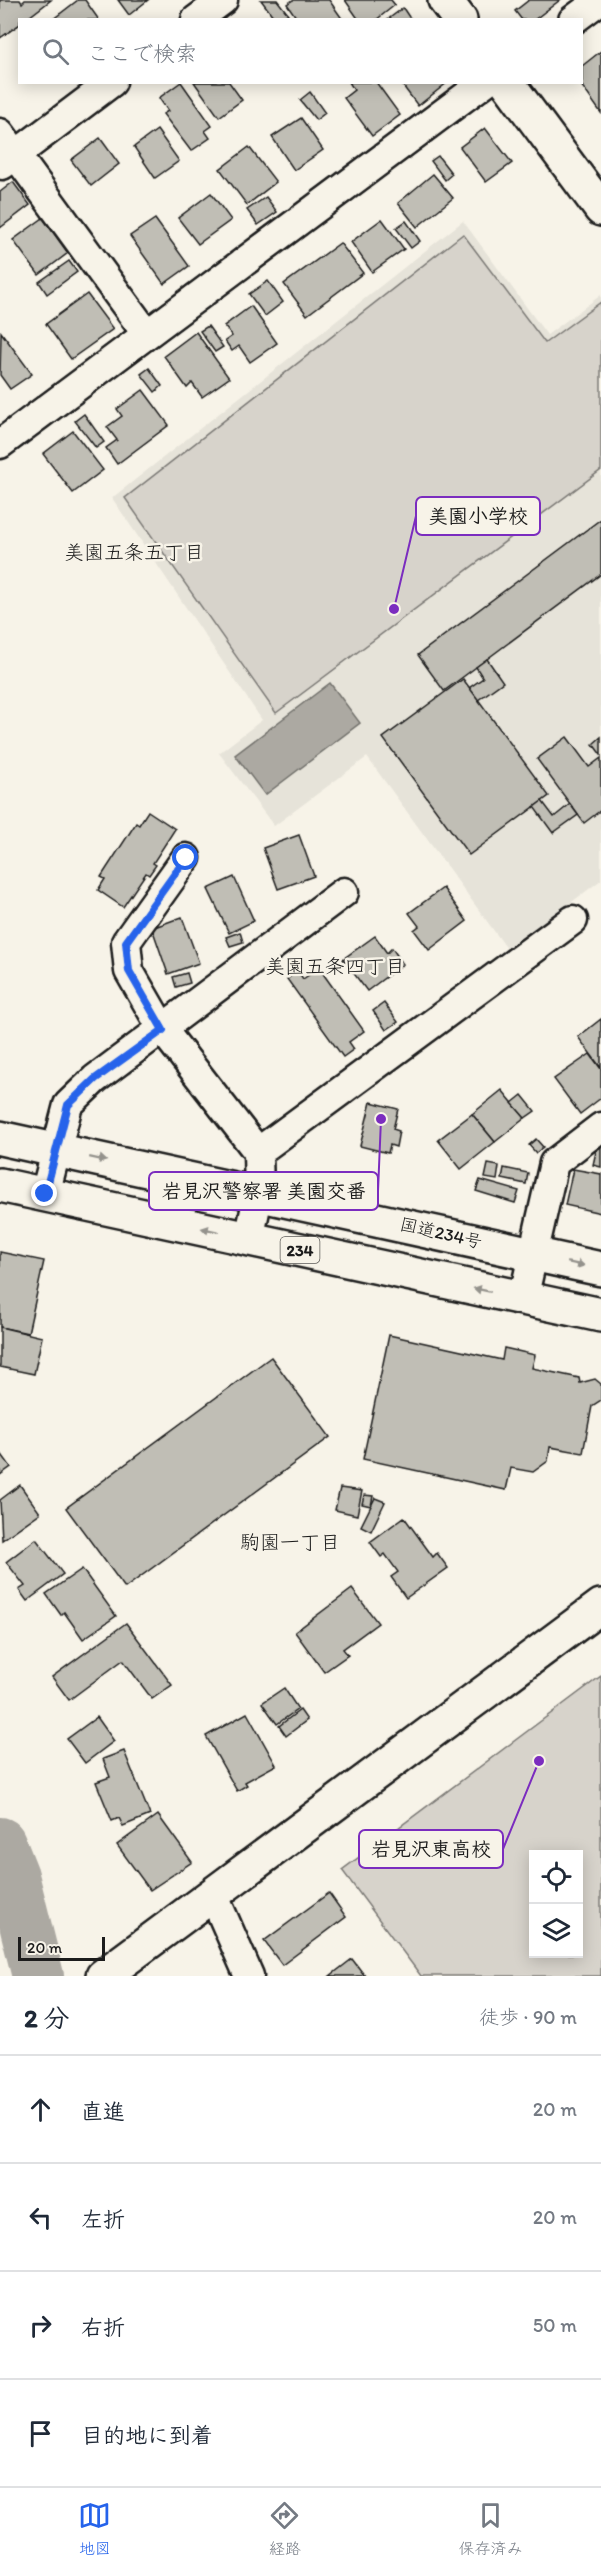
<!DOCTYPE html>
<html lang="ja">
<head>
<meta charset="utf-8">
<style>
	body { margin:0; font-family:Itim,"Klee One",sans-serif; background:#f2f2f3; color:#1f2937 }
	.controls { position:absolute; right:18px; bottom:18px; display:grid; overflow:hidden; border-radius:0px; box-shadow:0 3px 15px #0003 }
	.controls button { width:54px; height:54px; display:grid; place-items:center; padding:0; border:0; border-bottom:2px solid #e0e1e3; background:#fff; color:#1f2937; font:30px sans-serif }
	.scale { position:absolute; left:18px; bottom:15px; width:87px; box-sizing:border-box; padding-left:6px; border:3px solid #1c1c1c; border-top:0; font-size:16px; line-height:21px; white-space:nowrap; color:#1c1c1c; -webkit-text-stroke:4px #f7f3e8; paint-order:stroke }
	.stop { position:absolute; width:18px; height:18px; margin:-14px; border:4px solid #2563eb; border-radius:50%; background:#fff }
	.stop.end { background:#2563eb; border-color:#fff; box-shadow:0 2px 6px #0008 }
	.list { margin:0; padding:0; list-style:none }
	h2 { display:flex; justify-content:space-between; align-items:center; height:78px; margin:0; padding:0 24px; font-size:26px }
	h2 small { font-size:20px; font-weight:400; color:#747a83 }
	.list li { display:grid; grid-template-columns:39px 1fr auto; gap:18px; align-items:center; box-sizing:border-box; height:108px; padding:0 24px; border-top:2px solid #e0e1e3 }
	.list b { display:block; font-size:22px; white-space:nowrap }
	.list em { font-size:20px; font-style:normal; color:#747a83 }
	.icon { flex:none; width:33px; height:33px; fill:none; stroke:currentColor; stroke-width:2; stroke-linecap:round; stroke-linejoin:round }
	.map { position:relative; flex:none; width:601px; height:1976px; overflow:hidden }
	.search { position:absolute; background:#fff; box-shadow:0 3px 15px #0003; left:18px; right:18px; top:18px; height:66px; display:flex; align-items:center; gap:15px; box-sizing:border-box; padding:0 21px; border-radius:0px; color:#747a83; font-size:22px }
	.sheet { height:510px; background:#fff }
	nav { display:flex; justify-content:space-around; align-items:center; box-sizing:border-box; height:84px; border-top:2px solid #e0e1e3; background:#fff; font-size:16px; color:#747a83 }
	nav a { display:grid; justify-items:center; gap:3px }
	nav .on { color:#2563eb }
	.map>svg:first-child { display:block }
</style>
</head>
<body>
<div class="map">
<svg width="601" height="1976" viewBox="0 0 601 1976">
	<rect width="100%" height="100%" fill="#f7f3e8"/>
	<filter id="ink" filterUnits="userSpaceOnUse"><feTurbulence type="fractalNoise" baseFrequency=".0167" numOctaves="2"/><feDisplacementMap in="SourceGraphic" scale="12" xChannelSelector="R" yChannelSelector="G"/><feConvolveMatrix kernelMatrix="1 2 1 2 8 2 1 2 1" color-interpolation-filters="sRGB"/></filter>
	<g filter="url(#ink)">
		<path fill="#e6e3d9" d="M 463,221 L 547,335 L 601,295 L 601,880 L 508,950 L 367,757 L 274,826 L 219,753 L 262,720 L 112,498 Z"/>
		<g fill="#d7d3cb" stroke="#7a7874" stroke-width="1.5" fill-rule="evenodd">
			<path d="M 463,234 L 545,343 L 601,302 L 601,470 L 276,713 L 125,498 Z"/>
			<path d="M 601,1676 L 601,1976 L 421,1976 L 342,1870 ZM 534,1854 L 578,1854 L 578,1954 L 534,1954 Z"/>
		</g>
		<path fill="#aca9a2" stroke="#72716c" stroke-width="1.5" d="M 330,683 L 360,723 L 265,795 L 235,755 Z"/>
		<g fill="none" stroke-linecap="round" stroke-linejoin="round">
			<path stroke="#aca9a2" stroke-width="52" d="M 0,1843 L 13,1876 L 38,1976"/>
		</g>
		<g fill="#c0beb5" stroke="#1c1c1c" stroke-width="1.5">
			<path d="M 0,0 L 20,0 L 22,3 L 25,0 L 51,0 L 25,20 L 20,20 L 20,24 L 0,38 Z"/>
			<path d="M 78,0 L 85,0 L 99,20 L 52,20 Z"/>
			<path d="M 118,0 L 148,0 L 129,15 Z"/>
			<path d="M 261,0 L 277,0 L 288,14 L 276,20 Z"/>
			<path d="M 293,0 L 329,0 L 343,20 L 298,20 L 287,4 Z"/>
			<path d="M 345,0 L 391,0 L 395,5 L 376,20 L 359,20 Z"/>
			<path d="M 529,0 L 560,0 L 534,20 L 522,20 L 515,11 Z"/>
			<path d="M 403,8 L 411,20 L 387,20 Z"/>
			<path d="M 601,51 L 601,113 L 579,82 L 582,82 L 582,66 Z"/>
			<path d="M 181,82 L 212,126 L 205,131 L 210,138 L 191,151 L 163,114 L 168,111 L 159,98 Z"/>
			<path d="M 194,82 L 229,82 L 242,100 L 219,117 Z"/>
			<path d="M 349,82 L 376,82 L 400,115 L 372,136 L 344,98 L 354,90 Z"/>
			<path d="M 400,82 L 448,82 L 418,106 Z"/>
			<path d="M 310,92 L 325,113 L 316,120 L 300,100 Z"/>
			<path d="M 301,118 L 323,150 L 294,170 L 272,137 Z"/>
			<path d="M 485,128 L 512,163 L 486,182 L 460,147 Z"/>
			<path d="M 157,130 L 179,161 L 155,178 L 134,147 Z"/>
			<path d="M 100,138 L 119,164 L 91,186 L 71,160 Z"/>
			<path d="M 249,147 L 276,182 L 247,205 L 220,169 Z"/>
			<path d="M 438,156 L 452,174 L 445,180 L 431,161 Z"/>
			<path d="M 433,174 L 453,198 L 417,227 L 398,203 Z"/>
			<path d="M 13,182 L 30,205 L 0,228 L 0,192 Z"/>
			<path d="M 211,193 L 231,220 L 198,244 L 178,218 Z"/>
			<path d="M 266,197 L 277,212 L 258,225 L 247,210 Z"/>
			<path d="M 43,218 L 68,253 L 39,275 L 13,240 Z"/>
			<path d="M 155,219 L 189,266 L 164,284 L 130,236 Z"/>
			<path d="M 382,219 L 404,249 L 372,272 L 351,242 Z"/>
			<path d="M 406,221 L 420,241 L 411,248 L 396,228 Z"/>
			<path d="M 340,243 L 363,273 L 307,315 L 284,284 Z"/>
			<path d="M 69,261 L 77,272 L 47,294 L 39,282 Z"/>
			<path d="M 268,281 L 283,302 L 265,316 L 249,294 Z"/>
			<path d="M 87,294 L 113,329 L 71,359 L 46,324 Z"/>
			<path d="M 251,306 L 277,343 L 250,362 L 239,346 L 232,351 L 225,341 L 232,336 L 224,326 Z"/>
			<path d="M 208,326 L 223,347 L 215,352 L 200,331 Z"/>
			<path d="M 1,332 L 32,374 L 10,389 L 0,375 Z"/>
			<path d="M 196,332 L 229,378 L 202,397 L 192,383 L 187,388 L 164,356 Z"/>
			<path d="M 149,368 L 162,386 L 155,392 L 141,374 Z"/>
			<path d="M 143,390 L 169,425 L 117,464 L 106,448 L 117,440 L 107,427 L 122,416 L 117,409 Z"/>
			<path d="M 84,414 L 104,442 L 96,448 L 75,421 Z"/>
			<path d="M 73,431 L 103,470 L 73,493 L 43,454 Z"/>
			<path d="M 601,519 L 601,574 L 444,691 L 418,655 Z"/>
			<path d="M 487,659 L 503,682 L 478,700 L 469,688 L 483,678 L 476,667 Z"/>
			<path d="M 463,679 L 549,796 L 469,855 L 383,738 Z"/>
			<path d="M 567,737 L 589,767 L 601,758 L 601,810 L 584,823 L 537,759 Z"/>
			<path d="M 601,737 L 601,755 L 593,744 Z"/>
			<path d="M 542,801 L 554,817 L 570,804 L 578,815 L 553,833 L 534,807 Z"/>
			<path d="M 148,811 L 175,829 L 153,863 L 156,865 L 149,875 L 146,873 L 123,907 L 98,890 L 105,879 L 101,877 L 136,823 L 139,825 Z"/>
			<path d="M 299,835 L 314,876 L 278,889 L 263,848 Z"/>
			<path d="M 234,877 L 254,921 L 229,933 L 208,889 Z"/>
			<path d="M 443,888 L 467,921 L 429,950 L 414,930 L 419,926 L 409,913 Z"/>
			<path d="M 182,917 L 199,963 L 168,974 L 152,928 Z"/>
			<path d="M 240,932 L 243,942 L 230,946 L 226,937 Z"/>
			<path d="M 375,936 L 387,953 L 392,948 L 403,964 L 367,991 L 343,959 Z"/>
			<path d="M 319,968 L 364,1031 L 349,1042 L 354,1049 L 343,1057 L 287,979 L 298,971 L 303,979 Z"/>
			<path d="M 187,973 L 190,983 L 176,987 L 173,977 Z"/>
			<path d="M 384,1003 L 398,1022 L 386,1030 L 373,1011 Z"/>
			<path d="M 601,1019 L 601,1068 L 578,1037 Z"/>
			<path d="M 590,1054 L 601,1069 L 601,1098 L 580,1114 L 554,1079 Z"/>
			<path d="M 502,1090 L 525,1118 L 495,1142 L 472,1114 Z"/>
			<path d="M 522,1095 L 535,1111 L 525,1118 L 512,1103 Z"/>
			<path d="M 371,1102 L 398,1109 L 393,1129 L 399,1131 L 396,1147 L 390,1145 L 388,1153 L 360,1146 Z"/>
			<path d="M 472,1114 L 495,1142 L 461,1169 L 438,1140 Z"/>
			<path d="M 536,1139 L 543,1147 L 536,1153 L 529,1145 Z"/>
			<path d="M 597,1147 L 601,1147 L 601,1167 L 593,1165 Z"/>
			<path d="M 488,1164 L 499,1166 L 497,1180 L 485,1178 Z"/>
			<path d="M 504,1168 L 528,1173 L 526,1184 L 502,1179 Z"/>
			<path d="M 573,1169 L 601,1174 L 601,1213 L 565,1205 Z"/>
			<path d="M 480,1180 L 519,1191 L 515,1203 L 476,1191 Z"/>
			<path d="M 0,1252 L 44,1261 L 28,1333 L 0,1327 Z"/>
			<path d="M 0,1327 L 42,1337 L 34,1374 L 0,1367 Z"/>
			<path d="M 389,1335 L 502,1360 L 504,1348 L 535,1355 L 532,1368 L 579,1378 L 580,1383 L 595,1379 L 601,1384 L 601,1400 L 592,1406 L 583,1453 L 550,1447 L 548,1461 L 533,1472 L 511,1468 L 506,1490 L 363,1459 Z"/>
			<path d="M 271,1357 L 330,1437 L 125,1588 L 66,1508 Z"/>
			<path d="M 0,1452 L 11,1467 L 0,1475 Z"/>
			<path d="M 20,1485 L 40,1513 L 2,1540 L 0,1500 Z"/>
			<path d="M 340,1488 L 362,1491 L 357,1515 L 335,1510 Z"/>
			<path d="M 364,1495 L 373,1496 L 371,1506 L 362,1504 Z"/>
			<path d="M 375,1498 L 385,1502 L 371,1531 L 361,1526 Z"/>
			<path d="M 404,1517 L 433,1557 L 437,1553 L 448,1568 L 406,1598 L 391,1577 L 398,1572 L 385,1554 L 381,1557 L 370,1542 Z"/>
			<path d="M 36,1539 L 63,1574 L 27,1601 L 19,1590 L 25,1586 L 6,1562 Z"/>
			<path d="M 82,1569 L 116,1616 L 83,1639 L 64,1612 L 61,1615 L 46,1594 Z"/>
			<path d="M 352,1589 L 378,1623 L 343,1649 L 348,1655 L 324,1672 L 295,1632 Z"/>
			<path d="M 126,1623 L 172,1685 L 152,1699 L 123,1660 L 69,1700 L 52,1677 Z"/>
			<path d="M 284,1688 L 298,1709 L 277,1724 L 262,1703 Z"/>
			<path d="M 300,1710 L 307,1720 L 286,1736 L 279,1726 Z"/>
			<path d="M 247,1713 L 276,1765 L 245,1782 L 247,1785 L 237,1791 L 206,1736 Z"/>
			<path d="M 97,1717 L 114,1741 L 85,1763 L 67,1739 Z"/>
			<path d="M 124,1751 L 150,1815 L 123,1826 L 119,1818 L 112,1821 L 96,1782 L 110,1777 L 103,1759 Z"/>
			<path d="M 158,1815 L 192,1862 L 150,1890 L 117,1845 Z"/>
			<path d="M 329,1893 L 346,1917 L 282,1965 L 264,1941 Z"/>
			<path d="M 352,1959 L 365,1976 L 330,1976 Z"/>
		</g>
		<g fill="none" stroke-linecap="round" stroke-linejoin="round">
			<defs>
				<g id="street">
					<path d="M 196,20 L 223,0"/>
					<path d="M 573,20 L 600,0"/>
					<path d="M 0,133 L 146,333"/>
					<path d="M 2,165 L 112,82"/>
					<path d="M 0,444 L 485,82"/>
					<path d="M 186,858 L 126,942 L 129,971 L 163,1030 L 258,1152"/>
					<path d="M 45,1194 L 68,1105 L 95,1079 L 344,892"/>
					<path d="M 249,1239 L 259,1192 L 258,1152 L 573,920"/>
					<path d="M 523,1299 L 554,1163 L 601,1127"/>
					<path d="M 213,1894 L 249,1976"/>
				</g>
				<g id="secondary">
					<path d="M 445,0 L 460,20"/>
					<path d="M 507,82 L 601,209"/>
					<path d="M 103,1976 L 601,1606"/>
				</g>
				<g id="highway">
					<path d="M 0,1138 L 601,1269"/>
					<path d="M 0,1185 L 601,1315"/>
				</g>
			</defs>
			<use href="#street" stroke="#1c1c1c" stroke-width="33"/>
			<use href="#secondary" stroke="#1c1c1c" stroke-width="38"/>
			<use href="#highway" stroke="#1c1c1c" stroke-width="38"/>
			<use href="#street" stroke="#f7f3e8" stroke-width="28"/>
			<use href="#secondary" stroke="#f7f3e8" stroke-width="33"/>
			<use href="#highway" stroke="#f7f3e8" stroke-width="33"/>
		</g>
		<defs><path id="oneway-solid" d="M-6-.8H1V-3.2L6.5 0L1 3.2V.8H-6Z" transform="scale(1.5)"/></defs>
		<g fill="#94928c">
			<use href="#oneway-solid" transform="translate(98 1159) rotate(12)"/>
			<use href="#oneway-solid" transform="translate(210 1230) rotate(-168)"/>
			<use href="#oneway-solid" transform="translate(576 1264) rotate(12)"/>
			<use href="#oneway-solid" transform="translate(482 1290) rotate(-168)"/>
		</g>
	</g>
	<g fill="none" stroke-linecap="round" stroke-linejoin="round" filter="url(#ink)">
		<path stroke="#2563eb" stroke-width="8" d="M 45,1194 L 68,1105 L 95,1079 L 163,1030 L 129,971 L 126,942 L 186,858"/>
	</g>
	<g text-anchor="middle" stroke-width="5" stroke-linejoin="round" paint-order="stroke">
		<rect fill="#f7f3e8" stroke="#5e5c59" stroke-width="1.5" x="280.5" y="1237" width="39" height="26" rx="4.5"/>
		<g font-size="16" font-weight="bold" fill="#1c1c1c">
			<text x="300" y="1256">234</text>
		</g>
		<g font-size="18" fill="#1c1c1c" stroke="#f7f3e8">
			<text transform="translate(441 1233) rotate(13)" y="6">国道234号</text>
		</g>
		<g font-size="20" fill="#1c1c1c" stroke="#f7f3e8">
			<text x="134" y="559">美園五条五丁目</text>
			<text x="335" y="973">美園五条四丁目</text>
			<text x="290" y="1549">駒園一丁目</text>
		</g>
	</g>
	<path fill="none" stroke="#7b2cbf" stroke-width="2" d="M394 609L416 516M381 1119L378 1191M539 1761L503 1849"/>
	<g fill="#7b2cbf" stroke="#f7f3e8" stroke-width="2">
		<circle cx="394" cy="609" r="6"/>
		<circle cx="381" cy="1119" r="6"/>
		<circle cx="539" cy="1761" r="6"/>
	</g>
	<g fill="#f7f3e8" stroke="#7b2cbf" stroke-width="2">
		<rect x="416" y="497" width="124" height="38" rx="6"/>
		<rect x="149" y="1172" width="229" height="38" rx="6"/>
		<rect x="359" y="1830" width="144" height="38" rx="6"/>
	</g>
	<g font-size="20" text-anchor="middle" font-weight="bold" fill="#1c1c1c">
		<text x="478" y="523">美園小学校</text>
		<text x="264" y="1198">岩見沢警察署 美園交番</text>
		<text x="431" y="1856">岩見沢東高校</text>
	</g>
</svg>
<div class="controls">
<button><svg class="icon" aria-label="locate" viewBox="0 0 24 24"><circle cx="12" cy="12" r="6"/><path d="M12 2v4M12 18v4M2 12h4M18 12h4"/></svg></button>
<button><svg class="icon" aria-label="layers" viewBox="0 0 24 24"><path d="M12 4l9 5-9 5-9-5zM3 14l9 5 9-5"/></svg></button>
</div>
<div class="scale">20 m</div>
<div class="stop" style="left:186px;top:858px"></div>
<div class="stop end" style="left:45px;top:1194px"></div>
<div class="search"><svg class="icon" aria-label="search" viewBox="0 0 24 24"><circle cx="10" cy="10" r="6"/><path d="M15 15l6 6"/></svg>ここで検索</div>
</div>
<section class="sheet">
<h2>2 分<small>徒歩 · 90 m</small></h2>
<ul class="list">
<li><svg class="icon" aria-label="ahead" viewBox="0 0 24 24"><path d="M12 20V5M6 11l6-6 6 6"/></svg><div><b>直進</b></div><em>20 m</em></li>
<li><svg class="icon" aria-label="left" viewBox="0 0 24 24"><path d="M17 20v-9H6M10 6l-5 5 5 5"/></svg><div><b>左折</b></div><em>20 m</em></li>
<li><svg class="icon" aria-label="right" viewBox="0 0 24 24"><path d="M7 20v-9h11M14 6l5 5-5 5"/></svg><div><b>右折</b></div><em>50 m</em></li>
<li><svg class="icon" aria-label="arrive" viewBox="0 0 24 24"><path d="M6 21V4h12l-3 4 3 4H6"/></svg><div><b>目的地に到着</b></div></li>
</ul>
</section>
<nav>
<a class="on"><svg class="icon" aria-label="map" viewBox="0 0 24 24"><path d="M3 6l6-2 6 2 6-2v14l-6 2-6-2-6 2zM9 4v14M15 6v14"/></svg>地図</a>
<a><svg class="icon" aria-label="directions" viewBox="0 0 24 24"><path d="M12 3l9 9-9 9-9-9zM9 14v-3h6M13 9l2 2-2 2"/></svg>経路</a>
<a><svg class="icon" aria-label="saved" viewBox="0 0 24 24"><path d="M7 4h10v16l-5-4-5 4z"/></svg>保存済み</a>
</nav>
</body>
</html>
